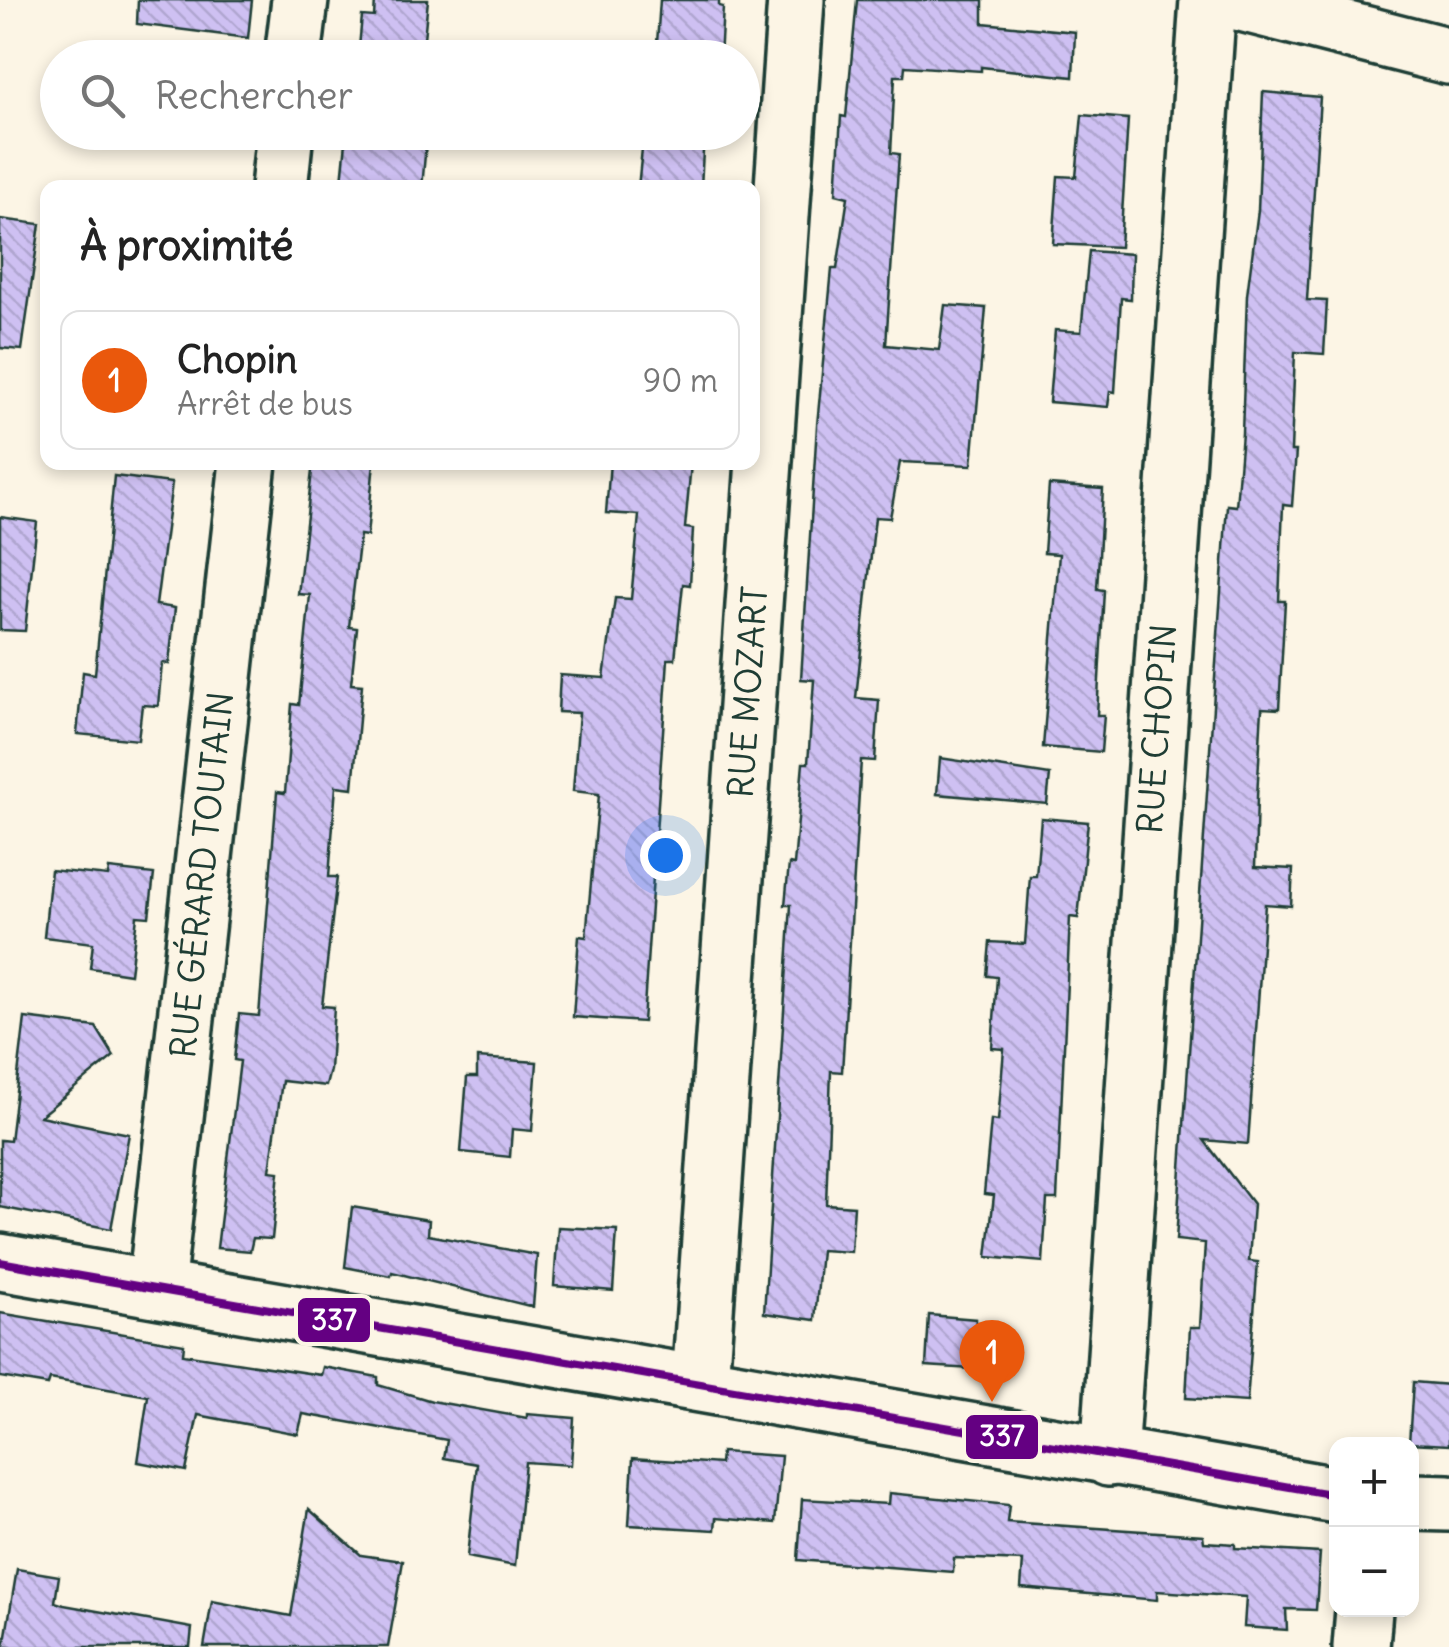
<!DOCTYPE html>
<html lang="fr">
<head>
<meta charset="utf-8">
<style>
	body { margin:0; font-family:Delius,sans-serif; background:#f2f2f2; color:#222 }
	.controls { position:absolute; right:30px; bottom:30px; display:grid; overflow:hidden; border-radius:20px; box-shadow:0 5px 15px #0003 }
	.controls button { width:90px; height:90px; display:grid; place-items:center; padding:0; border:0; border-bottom:2px solid #e0e0e0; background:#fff; color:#222; font:50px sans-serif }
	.you { position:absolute; left:665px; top:855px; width:35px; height:35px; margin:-25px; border:8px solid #fff; border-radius:50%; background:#1a73e8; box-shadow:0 0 0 15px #1a73e833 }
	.badge { display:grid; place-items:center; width:65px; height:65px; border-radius:50%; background:#ea580c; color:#fff; font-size:32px; font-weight:700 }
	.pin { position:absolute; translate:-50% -82px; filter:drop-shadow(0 2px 5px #0008) }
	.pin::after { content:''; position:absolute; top:52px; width:35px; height:30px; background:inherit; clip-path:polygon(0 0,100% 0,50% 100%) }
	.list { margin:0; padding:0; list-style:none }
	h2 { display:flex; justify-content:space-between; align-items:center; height:130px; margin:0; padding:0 40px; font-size:42px }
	h2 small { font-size:32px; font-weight:400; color:#767676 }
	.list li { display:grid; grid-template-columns:65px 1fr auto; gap:30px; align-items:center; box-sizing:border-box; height:140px; margin:0 20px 20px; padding:0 20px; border:2px solid #e0e0e0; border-radius:20px }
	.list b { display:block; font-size:38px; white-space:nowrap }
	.list p { margin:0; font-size:32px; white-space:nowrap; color:#767676 }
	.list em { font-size:32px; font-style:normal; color:#767676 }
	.icon { flex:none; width:55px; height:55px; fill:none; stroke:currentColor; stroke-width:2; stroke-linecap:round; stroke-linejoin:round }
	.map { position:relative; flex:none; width:1449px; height:1647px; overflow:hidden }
	.search { position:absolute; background:#fff; box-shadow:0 5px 15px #0003; left:40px; top:40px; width:720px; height:110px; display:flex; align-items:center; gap:25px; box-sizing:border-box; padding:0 35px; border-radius:55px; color:#767676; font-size:38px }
	.panel { position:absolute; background:#fff; box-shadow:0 5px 15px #0003; left:40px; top:180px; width:720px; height:290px; border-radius:20px }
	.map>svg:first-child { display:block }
</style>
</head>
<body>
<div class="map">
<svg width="1449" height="1647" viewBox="0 0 1449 1647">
	<defs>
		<pattern id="building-back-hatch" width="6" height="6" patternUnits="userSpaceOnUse" patternTransform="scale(2.5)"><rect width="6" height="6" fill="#cec0f2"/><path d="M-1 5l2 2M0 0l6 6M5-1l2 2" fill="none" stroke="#b0a6d0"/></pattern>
	</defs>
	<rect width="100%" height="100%" fill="#fcf5e5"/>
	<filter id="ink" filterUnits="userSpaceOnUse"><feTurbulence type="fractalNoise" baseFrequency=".01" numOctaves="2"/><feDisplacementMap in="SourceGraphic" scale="20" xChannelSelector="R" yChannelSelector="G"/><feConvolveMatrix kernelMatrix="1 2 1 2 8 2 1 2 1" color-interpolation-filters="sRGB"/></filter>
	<g filter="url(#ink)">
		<g fill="url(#building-back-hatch)" stroke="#1f3d34" stroke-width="2.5">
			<path d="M 138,0 L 252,0 L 248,38 L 137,24 Z"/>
			<path d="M 375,0 L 428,0 L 422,58 L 358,58 L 362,16 L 374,17 Z"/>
			<path d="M 660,0 L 719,0 L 719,6 L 723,7 L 720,58 L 656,58 Z"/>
			<path d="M 857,0 L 983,0 L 983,23 L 1075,32 L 1073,77 L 981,67 L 981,71 L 905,66 L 904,76 L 895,76 L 891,153 L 899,154 L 886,345 L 939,350 L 945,305 L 986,308 L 972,465 L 900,462 L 890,518 L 875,517 L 856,698 L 879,700 L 875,761 L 861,760 L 842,1072 L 831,1071 L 826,1204 L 854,1206 L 851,1252 L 821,1250 L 815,1320 L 764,1313 L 791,905 L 785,905 L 789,864 L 794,865 L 803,763 L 808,763 L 814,680 L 801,679 L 817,425 L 832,269 L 837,269 L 848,197 L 836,194 L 841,116 L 846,117 Z"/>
			<path d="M 1263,92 L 1320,97 L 1307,300 L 1327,301 L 1324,354 L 1295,352 L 1291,451 L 1296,451 L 1292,506 L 1283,505 L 1279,601 L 1285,601 L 1279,709 L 1262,708 L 1257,797 L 1255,867 L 1293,869 L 1291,906 L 1265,904 L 1248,1144 L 1204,1140 L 1253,1204 L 1249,1261 L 1258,1262 L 1247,1402 L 1186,1398 L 1190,1327 L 1200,1327 L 1205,1243 L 1176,1240 L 1227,505 L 1236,506 L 1242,433 L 1247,295 L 1258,210 Z"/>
			<path d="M 1082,115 L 1128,119 L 1120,247 L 1053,244 L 1058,176 L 1076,177 Z"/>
			<path d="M 347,132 L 427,132 L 422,188 L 342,182 Z"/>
			<path d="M 651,132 L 704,132 L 701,188 L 638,188 L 643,139 L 650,139 Z"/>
			<path d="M 0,219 L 40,224 L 22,350 L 0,348 Z"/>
			<path d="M 1089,251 L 1132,254 L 1131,299 L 1121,298 L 1115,392 L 1110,391 L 1108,407 L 1049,402 L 1055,330 L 1081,332 Z"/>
			<path d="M 313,462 L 374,462 L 367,536 L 360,535 L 349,627 L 357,628 L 351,684 L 362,685 L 353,788 L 336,786 L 329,877 L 337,877 L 322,1006 L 334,1007 L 330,1070 L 326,1086 L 282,1081 L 270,1171 L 279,1172 L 272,1239 L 253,1238 L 250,1251 L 217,1248 L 240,1061 L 234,1060 L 239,1014 L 259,1016 L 277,792 L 285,793 L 292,704 L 299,705 L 310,595 L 298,594 Z"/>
			<path d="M 610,462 L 691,464 L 685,528 L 693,529 L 690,585 L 683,584 L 675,659 L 668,659 L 643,1022 L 573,1017 L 579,936 L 586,937 L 599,794 L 573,791 L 579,713 L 558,712 L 560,675 L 604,678 L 615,598 L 631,599 L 639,515 L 606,513 Z"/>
			<path d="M 114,476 L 172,483 L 156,605 L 175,608 L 169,664 L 162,663 L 158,706 L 142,705 L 138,740 L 77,734 L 83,672 L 95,674 Z"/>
			<path d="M 1049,485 L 1103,489 L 1097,589 L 1104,590 L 1097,715 L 1104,715 L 1101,752 L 1043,747 L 1059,554 L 1044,553 Z"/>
			<path d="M 0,517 L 37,522 L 25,631 L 0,630 Z"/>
			<path d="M 940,758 L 1050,775 L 1047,804 L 937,794 Z"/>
			<path d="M 1041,818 L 1088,822 L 1078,918 L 1070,917 L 1057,1199 L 1047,1199 L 1043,1262 L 987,1257 L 994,1195 L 984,1194 L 991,1120 L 998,1121 L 1004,1049 L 992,1048 L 997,977 L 987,976 L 990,942 L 1025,944 L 1030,876 L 1036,876 Z"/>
			<path d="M 109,869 L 154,874 L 149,917 L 137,916 L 130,974 L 90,968 L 93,943 L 44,937 L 51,870 L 108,876 Z"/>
			<path d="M 25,1018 L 96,1027 L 114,1056 L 40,1116 L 129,1134 L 111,1229 L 0,1207 L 0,1140 L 10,1141 Z"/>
			<path d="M 477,1058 L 537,1062 L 532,1131 L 512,1129 L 510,1157 L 461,1152 L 467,1077 L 477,1077 Z"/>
			<path d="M 352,1207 L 429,1220 L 428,1235 L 537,1255 L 533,1307 L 392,1272 L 391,1276 L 345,1267 Z"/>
			<path d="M 558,1227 L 617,1230 L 613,1291 L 554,1286 Z"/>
			<path d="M 0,1313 L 184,1344 L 183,1354 L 321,1375 L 323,1367 L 378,1377 L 378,1385 L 432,1401 L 527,1418 L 527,1414 L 574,1418 L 571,1465 L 525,1462 L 515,1566 L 467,1557 L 477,1464 L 444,1458 L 447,1440 L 303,1414 L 298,1434 L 198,1415 L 186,1471 L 138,1462 L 148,1396 L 50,1379 L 48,1385 L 0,1377 Z"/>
			<path d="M 929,1315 L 976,1319 L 972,1369 L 926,1366 Z"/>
			<path d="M 1413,1382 L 1449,1385 L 1449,1445 L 1409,1443 Z"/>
			<path d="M 721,1452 L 781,1456 L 775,1523 L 716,1518 L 715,1530 L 629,1525 L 633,1458 L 720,1464 Z"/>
			<path d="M 889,1493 L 1009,1505 L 1007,1522 L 1203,1535 L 1204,1542 L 1235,1544 L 1235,1548 L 1320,1553 L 1316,1610 L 1286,1609 L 1287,1630 L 1244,1627 L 1246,1597 L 1157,1591 L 1157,1600 L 1021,1588 L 1023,1561 L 954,1558 L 953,1572 L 798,1560 L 802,1499 L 888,1504 Z"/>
			<path d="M 309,1509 L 361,1555 L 403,1561 L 388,1647 L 204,1647 L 212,1601 L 291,1616 Z"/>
			<path d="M 17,1569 L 59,1576 L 55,1602 L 64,1605 L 192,1628 L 190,1647 L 4,1647 Z"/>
		</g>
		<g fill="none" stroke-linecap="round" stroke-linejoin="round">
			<defs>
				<g id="street">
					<path d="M 1230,0 L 1449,56"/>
					<path d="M 293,58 L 300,0"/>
					<path d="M 279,188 L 285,132"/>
					<path d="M 0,1262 L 1336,1495"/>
					<path d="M 156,1288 L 248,462"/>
					<path d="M 700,1383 L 796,0"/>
					<path d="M 1109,1458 L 1208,0"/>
					<path d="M 1412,1502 L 1449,1503"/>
					<path d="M 1361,1647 L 1364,1610"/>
				</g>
			</defs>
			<use href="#street" stroke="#1f3d34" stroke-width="62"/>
			<use href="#street" stroke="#fcf5e5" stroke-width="55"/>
			<defs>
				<path id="bus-1" d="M 0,1262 L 1336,1495"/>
			</defs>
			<use href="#bus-1" stroke="#fcf5e5" stroke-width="15"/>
			<use href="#bus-1" stroke="#640082" stroke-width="8"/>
		</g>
	</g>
	<g text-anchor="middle" stroke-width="8" stroke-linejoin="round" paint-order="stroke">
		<g font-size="35" fill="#1f3d34" stroke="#fcf5e5">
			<text transform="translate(748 692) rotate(-86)" y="12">RUE MOZART</text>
			<text transform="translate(1157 729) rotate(-86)" y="12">RUE CHOPIN</text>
			<text transform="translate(202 875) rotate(-84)" y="12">RUE GÉRARD TOUTAIN</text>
		</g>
	</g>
	<g stroke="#fcf5e5" stroke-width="4">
		<rect x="296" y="1296" width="76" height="48" rx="10" fill="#640082"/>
		<rect x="964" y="1413" width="76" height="48" rx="10" fill="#640082"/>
	</g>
	<g font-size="28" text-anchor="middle" font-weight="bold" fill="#fff">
		<text x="334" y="1330">337</text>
		<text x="1002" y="1446">337</text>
	</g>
</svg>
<div class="controls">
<button>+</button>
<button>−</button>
</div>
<div class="you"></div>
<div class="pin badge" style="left:992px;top:1402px">1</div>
<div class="search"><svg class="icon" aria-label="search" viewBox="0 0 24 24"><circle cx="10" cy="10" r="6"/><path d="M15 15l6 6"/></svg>Rechercher</div>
<section class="panel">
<h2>À proximité<small></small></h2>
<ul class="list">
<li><span class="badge">1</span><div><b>Chopin</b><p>Arrêt de bus</p></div><em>90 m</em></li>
</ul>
</section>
</div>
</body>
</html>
